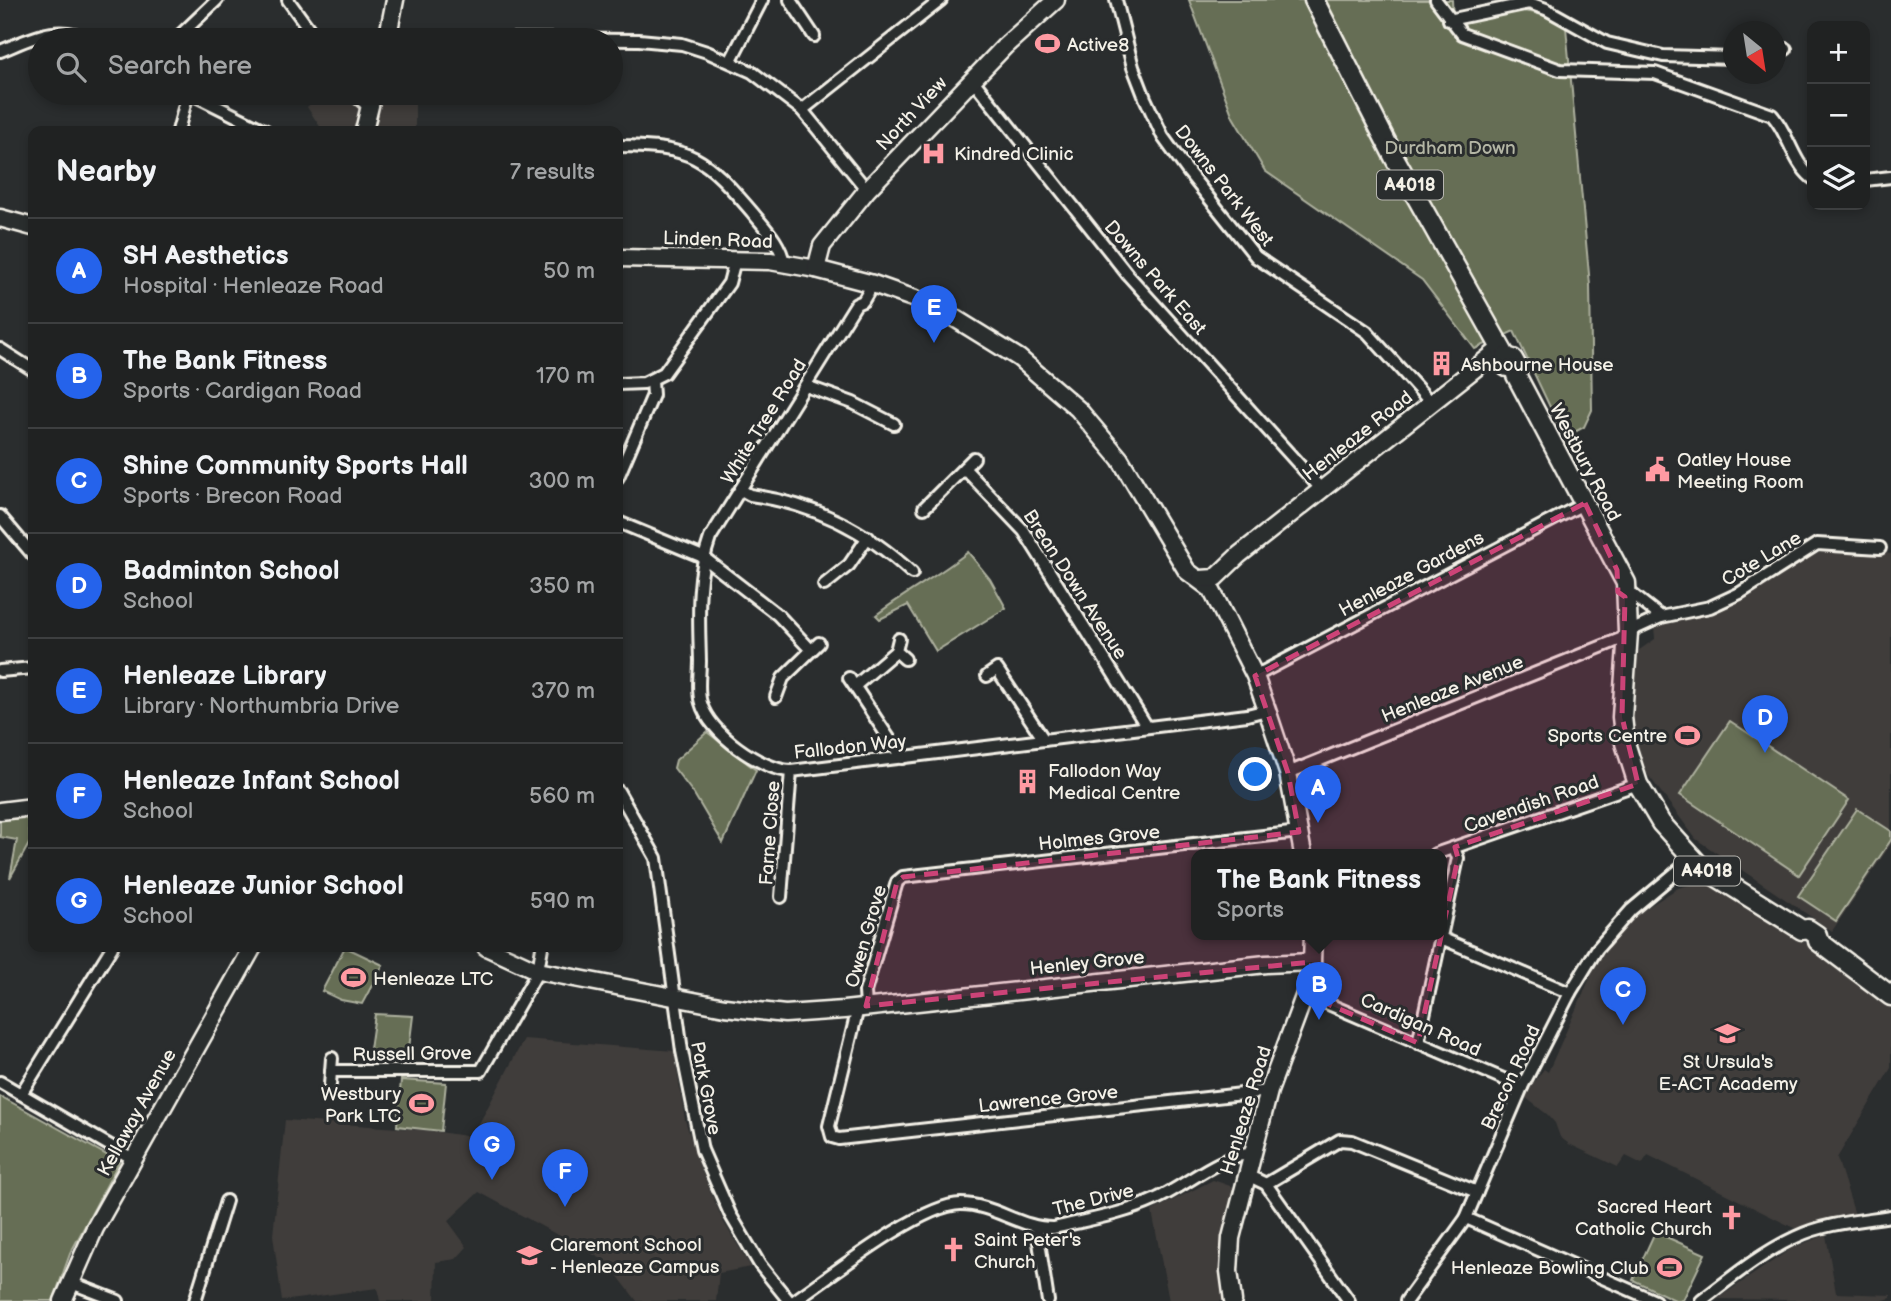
<!DOCTYPE html>
<html lang="en">
<head>
<meta charset="utf-8">
<style>
	body { margin:0; font-family:"Balsamiq Sans",sans-serif; background:#2d2f2f; color:#f1f3f6 }
	.controls { position:absolute; right:21px; top:21px; display:grid; overflow:hidden; border-radius:14px; box-shadow:0 4px 10px #0003 }
	.controls button { width:63px; height:63px; display:grid; place-items:center; padding:0; border:0; border-bottom:2px solid #3d3f40; background:#202222; color:#f1f3f6; font:35px sans-serif }
	.compass { position:absolute; left:1723px; top:21px; width:63px; height:63px; border-radius:50%; background:#202222; box-shadow:0 4px 10px #0003; rotate:150deg }
	.you { position:absolute; left:1256px; top:775px; width:24px; height:24px; margin:-18px; border:5px solid #fff; border-radius:50%; background:#1a73e8; box-shadow:0 0 0 10px #1a73e833 }
	.badge { display:grid; place-items:center; width:46px; height:46px; border-radius:50%; background:#2563eb; color:#fff; font-size:23px; font-weight:700 }
	.pin { position:absolute; translate:-50% -58px; filter:drop-shadow(0 2px 4px #0008) }
	.pin::after { content:''; position:absolute; top:37px; width:24px; height:21px; background:inherit; clip-path:polygon(0 0,100% 0,50% 100%) }
	.popup { position:absolute; left:1191px; top:849px; width:256px; height:91px; box-sizing:border-box; display:grid; place-content:center; border-radius:14px; background:#202222; filter:drop-shadow(0 2px 5px #0005); font-size:23px; white-space:nowrap; color:#a2a4a5 }
	.popup b { font-size:26px; color:#f1f3f6 }
	.popup::after { content:''; position:absolute; left:50%; top:100%; margin-left:-14px; border:14px solid transparent; border-top-color:#202222 }
	.list { margin:0; padding:0; list-style:none }
	h2 { display:flex; justify-content:space-between; align-items:center; height:91px; margin:0; padding:0 28px; font-size:30px }
	h2 small { font-size:23px; font-weight:400; color:#a2a4a5 }
	.list li { display:grid; grid-template-columns:46px 1fr auto; gap:21px; align-items:center; box-sizing:border-box; height:105px; padding:0 28px; border-top:2px solid #3d3f40 }
	.list b { display:block; font-size:26px; white-space:nowrap }
	.list p { margin:0; font-size:23px; white-space:nowrap; color:#a2a4a5 }
	.list em { font-size:23px; font-style:normal; color:#a2a4a5 }
	.icon { flex:none; width:38px; height:38px; fill:none; stroke:currentColor; stroke-width:2; stroke-linecap:round; stroke-linejoin:round }
	.map { position:relative; flex:none; width:1891px; height:1301px; overflow:hidden }
	.search { position:absolute; background:#202222; box-shadow:0 4px 10px #0003; left:28px; top:28px; width:595px; height:77px; display:flex; align-items:center; gap:18px; box-sizing:border-box; padding:0 24px; border-radius:38px; color:#a2a4a5; font-size:26px }
	.panel { position:absolute; background:#202222; box-shadow:0 4px 10px #0003; left:28px; top:126px; width:595px; height:826px; border-radius:14px }
	.map>svg:first-child { display:block }
</style>
</head>
<body>
<div class="map">
<svg width="1891" height="1301" viewBox="0 0 1891 1301">
	<rect width="100%" height="100%" fill="#2a2d2e"/>
	<filter id="ink" filterUnits="userSpaceOnUse"><feTurbulence type="fractalNoise" baseFrequency=".0143" numOctaves="2"/><feDisplacementMap in="SourceGraphic" scale="14" xChannelSelector="R" yChannelSelector="G"/><feConvolveMatrix kernelMatrix="1 2 1 2 8 2 1 2 1" color-interpolation-filters="sRGB"/></filter>
	<g filter="url(#ink)">
		<g fill="#403d3b">
			<path d="M 323,93 L 415,93 L 415,131 L 323,131 L 307,107 Z"/>
			<path d="M 1864,549 L 1891,554 L 1891,844 L 1832,931 L 1696,839 L 1643,768 L 1633,731 L 1630,683 L 1635,653 L 1655,639 L 1654,626 L 1661,620 L 1675,620 L 1707,611 L 1803,557 L 1830,550 Z"/>
			<path d="M 1701,882 L 1725,891 L 1891,998 L 1891,1068 L 1837,1158 L 1855,1215 L 1796,1229 L 1648,1155 L 1642,1164 L 1626,1156 L 1618,1167 L 1569,1144 L 1560,1137 L 1555,1123 L 1548,1115 L 1526,1098 L 1525,1094 L 1544,1069 L 1548,1072 L 1594,969 L 1613,938 L 1637,914 L 1678,888 Z"/>
			<path d="M 524,1039 L 674,1051 L 685,1120 L 701,1169 L 723,1221 L 751,1267 L 719,1273 L 716,1301 L 637,1301 L 607,1262 L 479,1192 L 448,1221 L 467,1247 L 456,1259 L 436,1262 L 435,1301 L 380,1301 L 377,1288 L 282,1301 L 273,1235 L 285,1120 L 426,1130 L 472,1137 Z"/>
			<path d="M 1213,1180 L 1233,1187 L 1220,1252 L 1226,1301 L 1169,1301 L 1152,1211 Z"/>
			<path d="M 1826,1235 L 1836,1293 L 1891,1295 L 1891,1298 L 1881,1301 L 1717,1299 L 1792,1248 Z"/>
		</g>
		<g fill="#666e54" stroke="#adb09e" stroke-width="2">
			<path d="M 1189,0 L 1452,0 L 1453,21 C 1500,13 1524,0 1566,27 L 1590,285 L 1592,410 L 1584,427 L 1571,434 L 1559,426 L 1514,331 L 1475,349 L 1422,280 L 1265,171 L 1233,117 Z"/>
			<path d="M 968,552 L 990,579 L 1006,608 L 936,651 L 908,605 L 880,619 L 876,615 C 906,592 938,576 968,552 Z"/>
			<path d="M 1730,721 L 1849,800 L 1799,875 L 1680,795 Z"/>
			<path d="M 707,732 L 756,770 L 723,843 L 694,794 L 674,768 L 676,760 Z"/>
			<path d="M 1857,809 L 1891,831 L 1891,840 L 1836,921 L 1798,896 Z"/>
			<path d="M 22,818 L 29,820 L 30,842 L 10,878 L 17,840 L 0,837 L 0,820 Z"/>
			<path d="M 345,947 L 383,965 L 362,1004 L 341,1000 L 322,991 Z"/>
			<path d="M 375,1014 L 413,1016 L 407,1064 L 368,1063 Z"/>
			<path d="M 401,1080 L 446,1083 L 441,1131 L 397,1126 Z"/>
			<path d="M 0,1096 L 119,1162 L 70,1254 L 53,1301 L 0,1301 Z"/>
			<path d="M 1655,1232 L 1705,1254 L 1683,1300 L 1677,1301 L 1633,1280 Z"/>
		</g>
		<g fill="none" stroke-linecap="round" stroke-linejoin="round">
			<defs>
				<g id="street">
					<path d="M 288,0 L 317,40"/>
					<path d="M 790,0 L 814,36"/>
					<path d="M 1116,0 L 1133,67 L 1145,98 L 1163,137 L 1189,173 L 1256,257 L 1367,332 L 1431,403"/>
					<path d="M 1436,0 L 1462,34 L 1560,70 L 1655,73 L 1772,115 C 1789,134 1792,161 1812,178"/>
					<path d="M 1449,20 L 1529,3 L 1546,9 L 1607,43 L 1663,56 L 1734,58"/>
					<path d="M 387,38 L 639,40 L 682,44 L 707,52 L 752,72 L 802,110 L 867,190"/>
					<path d="M 175,40 L 217,0"/>
					<path d="M 0,51 C 33,38 57,23 90,40"/>
					<path d="M 1776,52 L 1786,49"/>
					<path d="M 731,60 L 762,0"/>
					<path d="M 972,79 L 1128,275 L 1322,490"/>
					<path d="M 190,93 L 266,131"/>
					<path d="M 352,93 L 369,107"/>
					<path d="M 802,110 L 941,0"/>
					<path d="M 178,131 L 188,93"/>
					<path d="M 618,146 C 693,147 704,156 752,212 C 765,228 780,242 784,263"/>
					<path d="M 1865,180 L 1891,177"/>
					<path d="M 873,284 L 863,301 L 856,304 L 710,538 C 696,577 699,620 700,661 C 700,674 697,691 701,703 C 709,733 761,770 791,771 L 1247,715 L 1267,710"/>
					<path d="M 0,349 L 33,370"/>
					<path d="M 618,384 L 644,383 L 664,373 L 729,283 L 735,260"/>
					<path d="M 806,386 L 853,403 L 894,424"/>
					<path d="M 964,468 L 1024,531 L 1147,727"/>
					<path d="M 618,477 L 653,395 L 652,381"/>
					<path d="M 741,490 L 750,495 C 814,504 865,529 912,573"/>
					<path d="M 924,508 L 974,458"/>
					<path d="M 0,516 L 33,555"/>
					<path d="M 618,522 L 703,557 L 778,615 L 811,650"/>
					<path d="M 824,585 L 849,565 L 868,537"/>
					<path d="M 1628,591 L 1661,617"/>
					<path d="M 1628,632 L 1661,617 L 1710,607 L 1740,593 L 1817,544 L 1880,548"/>
					<path d="M 899,639 L 896,651 L 905,659"/>
					<path d="M 0,671 L 33,668"/>
					<path d="M 987,676 L 997,669 L 1044,740"/>
					<path d="M 1255,676 L 1585,503"/>
					<path d="M 849,678 L 902,758"/>
					<path d="M 855,686 L 896,651"/>
					<path d="M 776,697 L 783,678 L 819,643"/>
					<path d="M 1288,773 L 1628,636"/>
					<path d="M 618,791 L 656,858 L 682,1051 L 702,1150 L 730,1214 L 760,1265 L 789,1301"/>
					<path d="M 1435,854 L 1638,784"/>
					<path d="M 781,897 L 791,771"/>
					<path d="M 1441,938 L 1570,993"/>
					<path d="M 1305,994 L 1522,1087"/>
					<path d="M 866,1006 L 865,992 L 897,882 L 903,877 L 1299,832"/>
					<path d="M 858,1008 L 829,1126 L 832,1137 L 839,1139 L 1269,1091"/>
					<path d="M 1418,1043 L 1458,858 L 1454,848"/>
					<path d="M 331,1071 L 481,1071 L 538,971 L 542,947"/>
					<path d="M 0,1082 L 133,1159"/>
					<path d="M 330,1085 L 332,1058"/>
					<path d="M 21,1094 L 112,947"/>
					<path d="M 1247,1175 L 1266,1184 L 1349,1301"/>
					<path d="M 1266,1184 L 1340,1140 L 1352,1141 L 1477,1192"/>
					<path d="M 1466,1218 L 1655,1301"/>
					<path d="M 1037,1229 L 1048,1301"/>
					<path d="M 69,1282 L 118,1301"/>
					<path d="M 195,1301 L 226,1201"/>
					<path d="M 794,1301 C 829,1277 921,1204 961,1204 C 994,1204 1021,1229 1054,1228 C 1086,1220 1124,1214 1154,1200 C 1185,1187 1219,1154 1252,1154"/>
					<path d="M 1406,1301 L 1466,1218 L 1522,1087 L 1570,993 L 1597,949 L 1631,910 L 1692,859"/>
					<path d="M 1701,1301 C 1731,1278 1761,1253 1796,1237 C 1825,1223 1859,1221 1891,1216"/>
				</g>
				<g id="secondary">
					<path d="M 387,40 L 395,0"/>
					<path d="M 364,131 L 373,93"/>
					<path d="M 0,218 L 33,227"/>
					<path d="M 618,258 L 770,261 L 816,269 L 873,284 L 935,306 L 1019,358 L 1078,409 L 1120,459 L 1187,571 L 1211,589 L 1255,676 L 1267,710 L 1288,773 L 1303,854"/>
					<path d="M 816,269 L 822,246 L 867,190 L 1005,46 L 1056,0"/>
					<path d="M 1201,579 L 1215,578 L 1239,555 L 1501,348"/>
					<path d="M 0,811 L 33,807"/>
					<path d="M 486,947 L 538,971 L 725,1007 L 785,1014 L 844,1010 L 1266,964 L 1312,962"/>
					<path d="M 63,1301 L 95,1228 L 253,947"/>
					<path d="M 1233,1301 L 1229,1271 L 1231,1238 L 1269,1091 L 1305,994 L 1312,962 L 1313,934"/>
				</g>
				<g id="primary">
					<path d="M 1314,0 L 1394,157 L 1506,357 L 1507,367"/>
					<path d="M 1506,357 L 1513,359 L 1518,368 L 1516,375 L 1626,583 L 1628,632 L 1622,717 L 1625,743 L 1638,784 L 1661,823 L 1701,867 L 1802,930 L 1808,929 L 1817,935 L 1818,941 L 1891,996"/>
				</g>
			</defs>
			<use href="#street" stroke="#f4f1e8" stroke-width="16"/>
			<use href="#secondary" stroke="#f4f1e8" stroke-width="21"/>
			<use href="#primary" stroke="#f4f1e8" stroke-width="23"/>
			<use href="#street" stroke="#2a2d2e" stroke-width="10"/>
			<use href="#secondary" stroke="#2a2d2e" stroke-width="16"/>
			<use href="#primary" stroke="#2a2d2e" stroke-width="18"/>
		</g>
	</g>
	<path fill="#cc4377" fill-opacity="0.2" stroke="#cc4377" stroke-width="5" stroke-dasharray="14 9" stroke-linejoin="round" d="M 1585,503 L 1617,570 L 1618,592 L 1625,597 L 1622,717 L 1638,784 L 1455,847 L 1458,858 L 1418,1043 L 1305,994 L 1312,962 L 866,1006 L 897,882 L 903,877 L 1299,832 L 1288,773 L 1255,676 Z"/>
	<defs>
		<symbol id="stadium-bare" viewBox="-9 -9 18 18"><path d="M0-5a6.5 5 0 1 0 0 10a6.5 5 0 1 0 0-10ZM-3.5-1.8h7v3.6h-7Z" fill="#ff9aa2" stroke="#2a2d2e" stroke-width="2.5" paint-order="stroke"/></symbol>
		<symbol id="hospital-bare" viewBox="-9 -9 18 18"><path d="M-5-5h3v3.5h4V-5h3V5h-3V1.5h-4V5h-3Z" fill="#ff9aa2" stroke="#2a2d2e" stroke-width="2.5" paint-order="stroke"/></symbol>
		<symbol id="building-bare" viewBox="-9 -9 18 18"><path d="M-4-6H4V6H1V3H-1V6H-4ZM-2.5-4.3h1.7v1.8h-1.7ZM.8-4.3h1.7v1.8H.8ZM-2.5-1h1.7V.8h-1.7ZM.8-1h1.7V.8H.8Z" fill="#ff9aa2" stroke="#2a2d2e" stroke-width="2.5" paint-order="stroke"/></symbol>
		<symbol id="civic-bare" viewBox="-9 -9 18 18"><path d="M-.6-6.5H3V-4.5H.6V-3L4-1V1h2V6H-6V1h2V-1L-.6-3ZM-1.2 2.5V6h2.4V2.5Z" fill="#ff9aa2" stroke="#2a2d2e" stroke-width="2.5" paint-order="stroke"/></symbol>
		<symbol id="school-bare" viewBox="-9 -9 18 18"><path d="M0-5L7-2L0 1L-7-2ZM-4 1L0 2.5L4 1V4Q0 6-4 4Z" fill="#ff9aa2" stroke="#2a2d2e" stroke-width="2.5" paint-order="stroke"/></symbol>
		<symbol id="church-bare" viewBox="-9 -9 18 18"><path d="M-1.2-6h2.4v3.5h3.3v2.4h-3.3V6h-2.4V-.1h-3.3v-2.4h3.3Z" fill="#ff9aa2" stroke="#2a2d2e" stroke-width="2.5" paint-order="stroke"/></symbol>
	</defs>
	<g fill-rule="evenodd">
		<use href="#stadium-bare" x="1030" y="26" width="35" height="35"/>
		<use href="#hospital-bare" x="916" y="136" width="35" height="35"/>
		<use href="#building-bare" x="1424" y="346" width="35" height="35"/>
		<use href="#civic-bare" x="1640" y="452" width="35" height="35"/>
		<use href="#stadium-bare" x="1670" y="718" width="35" height="35"/>
		<use href="#building-bare" x="1010" y="764" width="35" height="35"/>
		<use href="#stadium-bare" x="336" y="960" width="35" height="35"/>
		<use href="#school-bare" x="1710" y="1016" width="35" height="35"/>
		<use href="#stadium-bare" x="404" y="1086" width="35" height="35"/>
		<use href="#church-bare" x="1714" y="1200" width="35" height="35"/>
		<use href="#church-bare" x="936" y="1232" width="35" height="35"/>
		<use href="#school-bare" x="512" y="1238" width="35" height="35"/>
		<use href="#stadium-bare" x="1652" y="1250" width="35" height="35"/>
	</g>
	<g text-anchor="middle" stroke-width="6" stroke-linejoin="round" paint-order="stroke">
		<g fill="#2a2d2e" stroke="#b7b6b0" stroke-width="2">
			<rect x="1377" y="170.5" width="66" height="29" rx="5"/>
			<rect x="1674" y="856.5" width="66" height="29" rx="5"/>
		</g>
		<g font-size="18" font-weight="bold" fill="#f4f1e8">
			<text x="1410" y="191">A4018</text>
			<text x="1707" y="877">A4018</text>
		</g>
		<g font-size="19" fill="#f4f1e8" stroke="#2a2d2e" text-anchor="start">
			<text x="1067" y="51">Active8</text>
			<text x="954" y="160">Kindred Clinic</text>
			<text x="1461" y="371">Ashbourne House</text>
			<text x="1677" y="466">Oatley House<tspan x="1677" dy="22">Meeting Room</tspan></text>
			<text x="1667" y="742" text-anchor="end">Sports Centre</text>
			<text x="1048" y="777">Fallodon Way<tspan x="1048" dy="22">Medical Centre</tspan></text>
			<text x="373" y="985">Henleaze LTC</text>
			<text x="1728" y="1068" text-anchor="middle">St Ursula's<tspan x="1728" dy="22">E-ACT Academy</tspan></text>
			<text x="401" y="1100" text-anchor="end">Westbury<tspan x="401" dy="22">Park LTC</tspan></text>
			<text x="1712" y="1213" text-anchor="end">Sacred Heart<tspan x="1712" dy="22">Catholic Church</tspan></text>
			<text x="974" y="1246">Saint Peter's<tspan x="974" dy="22">Church</tspan></text>
			<text x="550" y="1251">Claremont School<tspan x="550" dy="22">- Henleaze Campus</tspan></text>
			<text x="1649" y="1274" text-anchor="end">Henleaze Bowling Club</text>
		</g>
		<g font-size="19" fill="#f4f1e8" stroke="#2a2d2e">
			<text transform="translate(911 113) rotate(-47)" y="7">North View</text>
			<text transform="translate(1225 185) rotate(52)" y="7">Downs Park West</text>
			<text transform="translate(718 239) rotate(2)" y="7">Linden Road</text>
			<text transform="translate(1156 277) rotate(49)" y="7">Downs Park East</text>
			<text transform="translate(763 421) rotate(-58)" y="7">White Tree Road</text>
			<text transform="translate(1357 435) rotate(-38)" y="7">Henleaze Road</text>
			<text transform="translate(1586 462) rotate(62)" y="7">Westbury Road</text>
			<text transform="translate(1761 558) rotate(-31)" y="7">Cote Lane</text>
			<text transform="translate(1411 573) rotate(-28)" y="7">Henleaze Gardens</text>
			<text transform="translate(1076 584) rotate(57)" y="7">Brean Down Avenue</text>
			<text transform="translate(1452 688) rotate(-22)" y="7">Henleaze Avenue</text>
			<text transform="translate(850 746) rotate(-6)" y="7">Fallodon Way</text>
			<text transform="translate(1531 803) rotate(-19)" y="7">Cavendish Road</text>
			<text transform="translate(769 833) rotate(-86)" y="7">Farne Close</text>
			<text transform="translate(1099 837) rotate(-6)" y="7">Holmes Grove</text>
			<text transform="translate(865 936) rotate(-74)" y="7">Owen Grove</text>
			<text transform="translate(1087 962) rotate(-6)" y="7">Henley Grove</text>
			<text transform="translate(1421 1024) rotate(24)" y="7">Cardigan Road</text>
			<text transform="translate(412 1053) rotate(-1)" y="7">Russell Grove</text>
			<text transform="translate(1510 1077) rotate(-65)" y="7">Brecon Road</text>
			<text transform="translate(707 1088) rotate(79)" y="7">Park Grove</text>
			<text transform="translate(1048 1098) rotate(-6)" y="7">Lawrence Grove</text>
			<text transform="translate(1245 1110) rotate(-73)" y="7">Henleaze Road</text>
			<text transform="translate(136 1112) rotate(-61)" y="7">Kellaway Avenue</text>
			<text transform="translate(1093 1199) rotate(-14)" y="7">The Drive</text>
		</g>
		<g font-size="19" fill="#b4b6a5" stroke="#2a2d2e">
			<text x="1450" y="154">Durdham Down</text>
		</g>
	</g>
</svg>
<div class="controls">
<button>+</button>
<button>−</button>
<button><svg class="icon" aria-label="layers" viewBox="0 0 24 24"><path d="M12 4l9 5-9 5-9-5zM3 14l9 5 9-5"/></svg></button>
</div>
<svg class="compass" viewBox="-18 -18 36 36"><path d="M0-13l5 13h-10z" fill="#e53935"/><path d="M0 13l5-13h-10z" fill="#a2a4a5"/></svg>
<div class="you"></div>
<div class="pin badge" style="left:1318px;top:823px">A</div>
<div class="pin badge" style="left:1319px;top:1020px">B</div>
<div class="popup"><b>The Bank Fitness</b>Sports</div>
<div class="pin badge" style="left:1623px;top:1025px">C</div>
<div class="pin badge" style="left:1765px;top:753px">D</div>
<div class="pin badge" style="left:934px;top:343px">E</div>
<div class="pin badge" style="left:565px;top:1207px">F</div>
<div class="pin badge" style="left:492px;top:1180px">G</div>
<div class="search"><svg class="icon" aria-label="search" viewBox="0 0 24 24"><circle cx="10" cy="10" r="6"/><path d="M15 15l6 6"/></svg>Search here</div>
<section class="panel">
<h2>Nearby<small>7 results</small></h2>
<ul class="list">
<li><span class="badge">A</span><div><b>SH Aesthetics</b><p>Hospital · Henleaze Road</p></div><em>50 m</em></li>
<li><span class="badge">B</span><div><b>The Bank Fitness</b><p>Sports · Cardigan Road</p></div><em>170 m</em></li>
<li><span class="badge">C</span><div><b>Shine Community Sports Hall</b><p>Sports · Brecon Road</p></div><em>300 m</em></li>
<li><span class="badge">D</span><div><b>Badminton School</b><p>School</p></div><em>350 m</em></li>
<li><span class="badge">E</span><div><b>Henleaze Library</b><p>Library · Northumbria Drive</p></div><em>370 m</em></li>
<li><span class="badge">F</span><div><b>Henleaze Infant School</b><p>School</p></div><em>560 m</em></li>
<li><span class="badge">G</span><div><b>Henleaze Junior School</b><p>School</p></div><em>590 m</em></li>
</ul>
</section>
</div>
</body>
</html>
